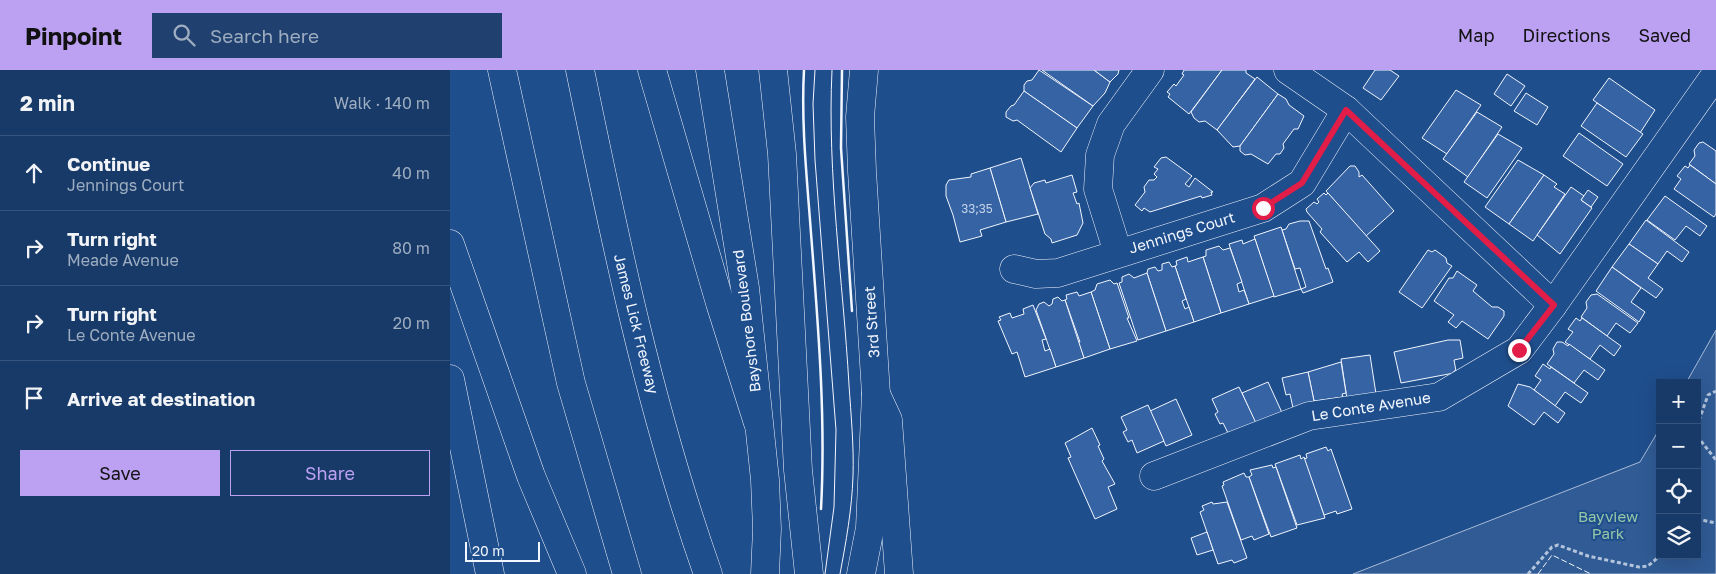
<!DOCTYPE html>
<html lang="en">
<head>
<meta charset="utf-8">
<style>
	body { margin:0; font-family:"Golos Text",sans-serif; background:#20416f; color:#f1f3f6 }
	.controls { position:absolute; right:15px; bottom:15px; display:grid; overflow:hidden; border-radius:0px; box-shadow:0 5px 20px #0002 }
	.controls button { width:45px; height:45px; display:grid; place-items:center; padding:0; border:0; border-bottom:1px solid #36547d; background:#173a69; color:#f1f3f6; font:25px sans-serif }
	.scale { position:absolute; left:15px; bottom:12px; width:75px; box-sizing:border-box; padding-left:5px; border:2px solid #f2f6ff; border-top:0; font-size:14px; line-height:18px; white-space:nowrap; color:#f2f6ff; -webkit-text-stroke:4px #1f4e8c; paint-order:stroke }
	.stop { position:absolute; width:15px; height:15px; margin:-11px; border:4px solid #e11d48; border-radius:50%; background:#fff }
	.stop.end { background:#e11d48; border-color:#fff; box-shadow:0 1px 5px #0008 }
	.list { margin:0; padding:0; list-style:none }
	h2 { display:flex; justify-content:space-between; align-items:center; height:65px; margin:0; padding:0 20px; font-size:21px }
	h2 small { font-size:16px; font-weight:400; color:#9eadc0 }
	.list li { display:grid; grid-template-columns:32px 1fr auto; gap:15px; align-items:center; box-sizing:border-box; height:75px; padding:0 20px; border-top:1px solid #36547d }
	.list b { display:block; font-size:19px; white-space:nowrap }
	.list p { margin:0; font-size:16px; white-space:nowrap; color:#9eadc0 }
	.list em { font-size:16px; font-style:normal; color:#9eadc0 }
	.actions { display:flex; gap:10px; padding:15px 20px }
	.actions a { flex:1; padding:11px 0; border:1px solid #bca0f2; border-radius:0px; text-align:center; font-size:18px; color:#bca0f2 }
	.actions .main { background:#bca0f2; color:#111 }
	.icon { flex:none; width:28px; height:28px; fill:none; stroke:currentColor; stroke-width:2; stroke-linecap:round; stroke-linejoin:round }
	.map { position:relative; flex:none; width:1266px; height:504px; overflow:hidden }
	header { display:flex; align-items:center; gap:30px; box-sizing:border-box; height:70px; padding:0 25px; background:#bca0f2; color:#111 }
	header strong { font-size:24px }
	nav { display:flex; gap:28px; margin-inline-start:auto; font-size:18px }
	.search { width:350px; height:45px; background:#20416f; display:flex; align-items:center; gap:12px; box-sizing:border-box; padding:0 18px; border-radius:0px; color:#9eadc0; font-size:19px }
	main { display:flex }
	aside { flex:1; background:#173a69 }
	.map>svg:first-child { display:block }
</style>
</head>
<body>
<header>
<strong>Pinpoint</strong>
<div class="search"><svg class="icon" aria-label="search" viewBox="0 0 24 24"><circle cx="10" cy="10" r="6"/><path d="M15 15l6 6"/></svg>Search here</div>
<nav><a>Map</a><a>Directions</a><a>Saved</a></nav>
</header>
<main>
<aside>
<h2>2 min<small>Walk · 140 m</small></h2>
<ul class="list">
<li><svg class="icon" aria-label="ahead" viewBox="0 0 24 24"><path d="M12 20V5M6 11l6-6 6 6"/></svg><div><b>Continue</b><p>Jennings Court</p></div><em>40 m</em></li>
<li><svg class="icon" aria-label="right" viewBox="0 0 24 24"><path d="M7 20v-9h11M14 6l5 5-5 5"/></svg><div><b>Turn right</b><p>Meade Avenue</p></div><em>80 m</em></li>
<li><svg class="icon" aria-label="right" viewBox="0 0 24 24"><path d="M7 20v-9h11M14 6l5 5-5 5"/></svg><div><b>Turn right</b><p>Le Conte Avenue</p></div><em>20 m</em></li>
<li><svg class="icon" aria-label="arrive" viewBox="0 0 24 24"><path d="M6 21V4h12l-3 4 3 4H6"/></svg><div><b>Arrive at destination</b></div></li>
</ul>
<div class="actions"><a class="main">Save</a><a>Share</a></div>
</aside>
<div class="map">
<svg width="1266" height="504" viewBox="0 0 1266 504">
	<rect width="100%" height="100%" fill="#1f4e8c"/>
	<path fill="#305b95" stroke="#a8bbd7" d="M 1266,260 L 1266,504 L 903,504 L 1190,392 L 1210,358 L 1210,485 L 1247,485 L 1247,313 L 1236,313 Z"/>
	<g fill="#3563a3" stroke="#f2f6ff">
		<path d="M 589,0 L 643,36 L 627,58 L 574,21 L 574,15 L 577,11 L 582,10 Z"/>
		<path d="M 592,0 L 644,0 L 660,12 L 655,23 L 643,36 Z"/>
		<path d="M 644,0 L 669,0 L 668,4 L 660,12 Z"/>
		<path d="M 734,0 L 772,0 L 739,44 L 718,27 L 720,24 L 717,22 L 724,14 L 726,16 L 734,5 L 732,4 Z"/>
		<path d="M 772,0 L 796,0 L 796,3 L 805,9 L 767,60 L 755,51 L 749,52 L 744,48 L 741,42 Z"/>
		<path d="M 925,0 L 940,0 L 949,6 L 931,30 L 913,18 Z"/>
		<path d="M 1057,4 L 1075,16 L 1061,36 L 1044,24 Z"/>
		<path d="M 807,7 L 828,24 L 790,76 L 783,77 L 767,60 Z"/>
		<path d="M 1159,8 L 1205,40 L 1190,63 L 1143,30 Z"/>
		<path d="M 1006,20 L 1031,35 L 997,84 L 972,68 Z"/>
		<path d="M 574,21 L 627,58 L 611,82 L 567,50 L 563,51 L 556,47 L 556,42 L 561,36 L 564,35 Z"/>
		<path d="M 1076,23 L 1098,37 L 1087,55 L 1064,41 Z"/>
		<path d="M 828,24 L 836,29 L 839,35 L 854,46 L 848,59 L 844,59 L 833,74 L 834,78 L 830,84 L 826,84 L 818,94 L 801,84 L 795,85 L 790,81 L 790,76 Z"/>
		<path d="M 1147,33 L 1193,64 L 1176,87 L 1131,56 Z"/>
		<path d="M 1027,42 L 1052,57 L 1018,107 L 993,89 Z"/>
		<path d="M 1129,63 L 1173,94 L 1157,116 L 1113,86 Z"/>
		<path d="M 1048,64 L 1072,78 L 1037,128 L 1014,112 Z"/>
		<path d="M 1253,72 L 1266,81 L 1266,114 L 1239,94 L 1245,86 L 1244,80 L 1249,73 Z"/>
		<path d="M 716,87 L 742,106 L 735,114 L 739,117 L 745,108 L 763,122 L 761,122 L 762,125 L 752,128 L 751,126 L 700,142 L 694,138 L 692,141 L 685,135 L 695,122 L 694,117 L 699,110 L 704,110 L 707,107 L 704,104 L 708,99 L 704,97 L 711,88 Z"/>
		<path d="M 571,88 L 588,144 L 556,152 L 540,98 Z"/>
		<path d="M 1068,90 L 1094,105 L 1059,154 L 1035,137 Z"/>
		<path d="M 1240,95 L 1266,114 L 1266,144 L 1264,147 L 1224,119 L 1231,109 L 1227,106 L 1235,96 L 1238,98 Z"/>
		<path d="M 900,96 L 905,96 L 909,102 L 909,107 L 912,105 L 944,141 L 916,166 L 876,121 Z"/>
		<path d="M 540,98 L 556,152 L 530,160 L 532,166 L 510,172 L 503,145 L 496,126 L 496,115 L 499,110 L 521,107 L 521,104 Z"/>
		<path d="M 622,105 L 627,122 L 623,123 L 627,134 L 629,133 L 633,153 L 627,165 L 602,173 L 601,169 L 595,164 L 580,118 L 584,113 L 595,110 L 596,113 Z"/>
		<path d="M 1094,105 L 1107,114 L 1104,117 L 1115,124 L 1083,171 L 1059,154 Z"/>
		<path d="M 1121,117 L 1134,126 L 1131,130 L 1142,138 L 1110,184 L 1087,165 Z"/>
		<path d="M 1138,120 L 1148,127 L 1141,137 L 1131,130 Z"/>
		<path d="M 874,123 L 876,125 L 878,123 L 930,181 L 918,192 L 909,182 L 897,192 L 870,162 L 872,159 L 857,142 L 856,139 L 864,132 L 867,134 L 869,132 L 867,129 Z"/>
		<path d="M 1215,126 L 1257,156 L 1250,166 L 1236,156 L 1225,170 L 1197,150 Z"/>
		<path d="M 1196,150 L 1239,182 L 1232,192 L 1217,181 L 1208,194 L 1179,174 Z"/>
		<path d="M 850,151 L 859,151 L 876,199 L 878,198 L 883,212 L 853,223 L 851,219 L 856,217 L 850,198 L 845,199 L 832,160 L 836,159 L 839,154 Z"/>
		<path d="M 831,157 L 851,219 L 824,227 L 804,166 Z"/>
		<path d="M 805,169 L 824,226 L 799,234 L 779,174 L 792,170 L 793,174 Z"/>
		<path d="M 1179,174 L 1208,194 L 1198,208 L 1213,219 L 1206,228 L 1162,197 Z"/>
		<path d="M 769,176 L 773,180 L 780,178 L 792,212 L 787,214 L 789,222 L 794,220 L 799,234 L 771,243 L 753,187 L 756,186 L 756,180 Z"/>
		<path d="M 978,180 L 982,182 L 985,180 L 996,188 L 997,193 L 1002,196 L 972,238 L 949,222 Z"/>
		<path d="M 737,187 L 738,192 L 753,187 L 771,243 L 744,252 L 725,196 L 727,195 L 726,191 Z"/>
		<path d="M 719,192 L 722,197 L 725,196 L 736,229 L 732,231 L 735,239 L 739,237 L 744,252 L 716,261 L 697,203 L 698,199 L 705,197 L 708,201 L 712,200 L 712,194 Z"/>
		<path d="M 1162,197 L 1191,218 L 1181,232 L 1195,242 L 1189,252 L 1146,221 Z"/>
		<path d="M 1007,201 L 1027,215 L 1023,221 L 1042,237 L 1048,237 L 1054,241 L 1054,246 L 1038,269 L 1012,251 L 1006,258 L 998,252 L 1004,245 L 984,231 L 999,208 L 1003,208 Z"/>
		<path d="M 697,203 L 716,261 L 688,270 L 669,213 L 672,212 L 672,207 L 679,204 L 684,208 Z"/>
		<path d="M 660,210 L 664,214 L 667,213 L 679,248 L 677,248 L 687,271 L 660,279 L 641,222 L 645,220 L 647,214 Z"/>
		<path d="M 627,222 L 629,226 L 641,222 L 660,279 L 634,288 L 628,272 L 630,272 L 615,230 L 617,229 L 616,225 Z"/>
		<path d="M 1147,224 L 1188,253 L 1180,263 L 1166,253 L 1157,266 L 1131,247 L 1137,238 L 1136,232 L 1141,225 Z"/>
		<path d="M 608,227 L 612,231 L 615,230 L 634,288 L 606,297 L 586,240 L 589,234 L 594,232 L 599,236 L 602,234 L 603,229 Z"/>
		<path d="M 583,235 L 596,269 L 592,270 L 595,281 L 600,279 L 606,297 L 575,307 L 567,282 L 562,284 L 548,251 L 551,250 L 549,247 L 560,243 L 562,248 L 574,244 L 573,239 Z"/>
		<path d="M 1126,248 L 1130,251 L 1132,248 L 1171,276 L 1164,286 L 1150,275 L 1140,289 L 1115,272 L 1123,262 L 1118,259 Z"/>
		<path d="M 998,270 L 1010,270 L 1013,288 L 1004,290 L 1006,301 L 1004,301 L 1004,303 L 951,313 L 944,282 Z"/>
		<path d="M 1107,272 L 1112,272 L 1118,276 L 1119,274 L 1155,300 L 1148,310 L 1134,300 L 1124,313 L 1097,294 L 1104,284 L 1103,279 Z"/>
		<path d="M 920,285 L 926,324 L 897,329 L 891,289 Z"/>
		<path d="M 891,292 L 896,323 L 892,324 L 893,327 L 864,331 L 858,302 Z"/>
		<path d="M 1093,294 L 1100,299 L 1101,297 L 1138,323 L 1131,333 L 1115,322 L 1105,336 L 1084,320 L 1091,310 L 1085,306 Z"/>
		<path d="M 858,302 L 864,331 L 843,338 L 840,324 L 836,325 L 832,308 Z"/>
		<path d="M 818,312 L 834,347 L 808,359 L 792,323 Z"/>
		<path d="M 1068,314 L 1080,317 L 1115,343 L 1108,353 L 1094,342 L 1084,355 L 1058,336 Z"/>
		<path d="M 789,317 L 806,353 L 779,365 L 773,353 L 770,354 L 765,344 L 768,342 L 762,329 Z"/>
		<path d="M 726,329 L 742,365 L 716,376 L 700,341 Z"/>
		<path d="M 698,335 L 714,371 L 687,383 L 682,370 L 678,372 L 673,362 L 677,360 L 671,347 Z"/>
		<path d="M 642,358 L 650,375 L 648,376 L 654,389 L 652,391 L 665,414 L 658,417 L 667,439 L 645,449 L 618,388 L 621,387 L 615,373 Z"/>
		<path d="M 876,377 L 878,381 L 881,379 L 902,439 L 887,444 L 886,441 L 874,445 L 854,389 L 857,388 L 856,384 Z"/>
		<path d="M 850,385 L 851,389 L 854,387 L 875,448 L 847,455 L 825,394 Z"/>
		<path d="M 822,395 L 823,398 L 826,397 L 847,458 L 821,467 L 799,407 L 802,405 L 800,400 Z"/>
		<path d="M 794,403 L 796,407 L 799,407 L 819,464 L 804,470 L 802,466 L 791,470 L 772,416 L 774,415 L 773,412 Z"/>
		<path d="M 762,432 L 763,434 L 777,432 L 797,488 L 784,493 L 782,490 L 768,494 L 750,442 L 754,440 L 752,436 Z"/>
		<path d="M 757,462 L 763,480 L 747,485 L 741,468 Z"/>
	</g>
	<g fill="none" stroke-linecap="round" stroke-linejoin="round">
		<defs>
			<g id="minor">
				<path d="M 838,0 L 896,40 L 1103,235"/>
				<path d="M 668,183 L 648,119 L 650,85 L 661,54 L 700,0"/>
				<path d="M 564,199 L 586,204 L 608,203 L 813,138 L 852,113 L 896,40"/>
				<path d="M 704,406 L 859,346 L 989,327 L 1069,280 L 1103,235 L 1266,4"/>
			</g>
			<g id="major">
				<path d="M 260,0 L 295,218 L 315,410 L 317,459 L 315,504"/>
				<path d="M 0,309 L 40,504"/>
				<path d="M 411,504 L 420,458 L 426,324 L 412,101 L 410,47 L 414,0"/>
			</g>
			<g id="highway">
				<path d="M 52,0 L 121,313 L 177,504"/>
				<path d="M 130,0 C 165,170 200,340 258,504"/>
				<path d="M 202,0 L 270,233 L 308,353"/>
				<path d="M 323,0 L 332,84 L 348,400 L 359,504"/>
				<path d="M 0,174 L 81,406 L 122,504"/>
				<path d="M 426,324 L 438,350 L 449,504"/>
			</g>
		</defs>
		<use href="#minor" stroke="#f2f6ff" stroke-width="29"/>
		<use href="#major" stroke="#f2f6ff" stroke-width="29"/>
		<use href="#highway" stroke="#f2f6ff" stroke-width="29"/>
		<g stroke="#b3c4dc" stroke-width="3" stroke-dasharray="4 2.5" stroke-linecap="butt">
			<path d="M 1247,363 L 1247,356 L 1258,325 L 1266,321"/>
			<path d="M 1247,366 L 1266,390"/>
			<path d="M 1247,449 L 1266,453"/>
			<path d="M 1078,504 L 1102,477 L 1108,475 L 1138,486 L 1189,497 L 1198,496 L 1211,485"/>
		</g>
		<use href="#minor" stroke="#1f4e8c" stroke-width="28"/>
		<use href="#major" stroke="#1f4e8c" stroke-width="28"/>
		<use href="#highway" stroke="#1f4e8c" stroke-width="28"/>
		<g stroke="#f2f6ff" stroke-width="1">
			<path d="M 365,0 L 363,34 L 365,90 L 386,360 L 384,437 L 375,504"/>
			<path d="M 382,0 C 377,105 393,210 399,315 C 401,345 404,376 403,406 C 402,439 396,472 390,504"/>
		</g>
		<path stroke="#f2f6ff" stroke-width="1" stroke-dasharray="6 2.5" stroke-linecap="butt" d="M 1088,504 L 1102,485 L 1141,504"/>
		<g stroke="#f2f6ff" stroke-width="2.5">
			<path d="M 354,0 C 351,54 357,109 361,163 C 368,254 376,347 371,439"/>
			<path d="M 392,0 L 391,78 L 402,241"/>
		</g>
	</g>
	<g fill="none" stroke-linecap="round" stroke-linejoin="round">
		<path stroke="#e11d48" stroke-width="6" d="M 813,138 L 852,113 L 896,40 L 1104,235 L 1069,280"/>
	</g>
	<g text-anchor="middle" stroke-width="4" stroke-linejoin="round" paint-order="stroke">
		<g font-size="12" fill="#c3d1e8">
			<text x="527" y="143">33;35</text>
		</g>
		<g font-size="15" fill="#f2f6ff" stroke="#1f4e8c">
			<text transform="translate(732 163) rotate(-17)" y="5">Jennings Court</text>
			<text transform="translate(297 251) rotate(-97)" y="5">Bayshore Boulevard</text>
			<text transform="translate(422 252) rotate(-94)" y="5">3rd Street</text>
			<text transform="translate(186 254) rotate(76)" y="5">James Lick Freeway</text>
			<text transform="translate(921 337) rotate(-9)" y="5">Le Conte Avenue</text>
		</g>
		<g font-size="15" fill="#97c8a6" stroke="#1f4e8c">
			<text x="1158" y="452">Bayview<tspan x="1158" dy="17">Park</tspan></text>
		</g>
	</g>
</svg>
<div class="controls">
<button>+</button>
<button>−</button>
<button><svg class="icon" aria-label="locate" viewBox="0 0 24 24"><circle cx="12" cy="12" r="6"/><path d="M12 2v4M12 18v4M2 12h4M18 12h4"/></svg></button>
<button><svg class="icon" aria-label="layers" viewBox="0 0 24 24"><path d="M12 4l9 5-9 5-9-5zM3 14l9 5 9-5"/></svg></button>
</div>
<div class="scale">20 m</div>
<div class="stop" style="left:813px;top:138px"></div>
<div class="stop end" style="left:1069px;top:280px"></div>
</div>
</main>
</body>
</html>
